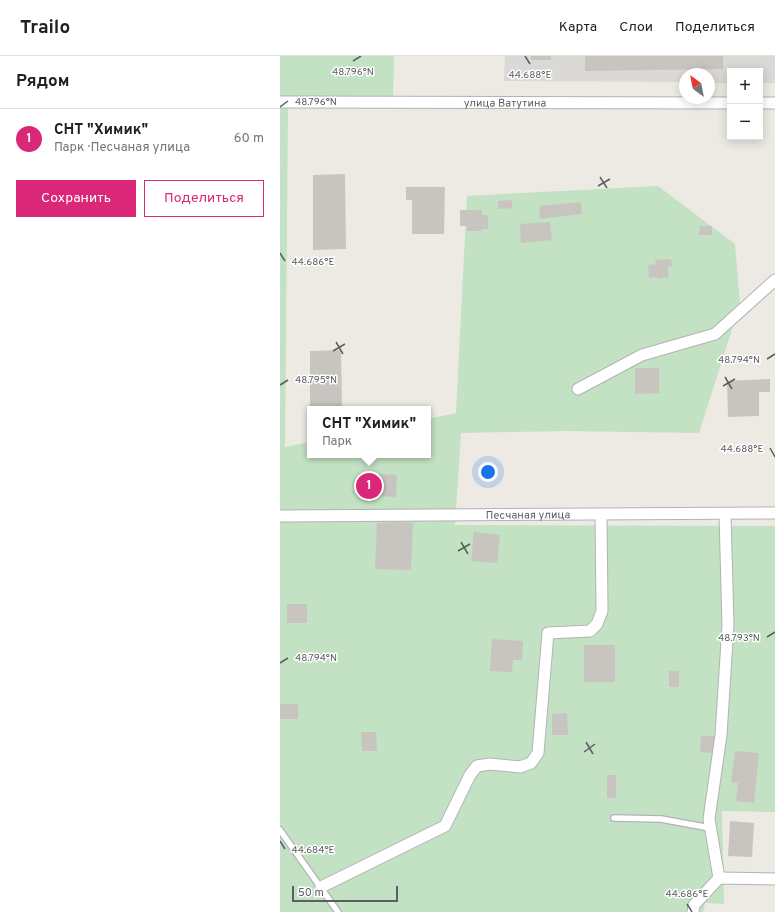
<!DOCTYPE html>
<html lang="ru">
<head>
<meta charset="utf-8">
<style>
	body { margin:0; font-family:Overpass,sans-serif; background:#f2f2f2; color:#202124 }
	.controls { position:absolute; right:12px; top:12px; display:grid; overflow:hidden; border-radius:0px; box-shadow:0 2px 10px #0003 }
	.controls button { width:36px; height:36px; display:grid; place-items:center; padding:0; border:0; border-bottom:1px solid #e0e0e0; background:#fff; color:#202124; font:20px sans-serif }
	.compass { position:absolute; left:399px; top:12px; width:36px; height:36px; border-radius:50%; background:#fff; box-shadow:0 2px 10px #0003; rotate:328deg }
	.scale { position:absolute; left:12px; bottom:10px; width:106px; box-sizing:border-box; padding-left:4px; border:2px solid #5b5e62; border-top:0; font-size:11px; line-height:14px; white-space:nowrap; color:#5b5e62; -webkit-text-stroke:3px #fff; paint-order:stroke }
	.you { position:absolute; left:208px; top:416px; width:14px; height:14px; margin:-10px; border:3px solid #fff; border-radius:50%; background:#1a73e8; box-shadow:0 0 0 6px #1a73e833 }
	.badge { display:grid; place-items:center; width:26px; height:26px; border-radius:50%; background:#db2777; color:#fff; font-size:13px; font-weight:700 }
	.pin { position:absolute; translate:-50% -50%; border:2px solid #fff; box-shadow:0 1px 4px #0006 }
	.popup { position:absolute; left:27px; top:350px; width:124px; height:52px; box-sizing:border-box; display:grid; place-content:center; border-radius:0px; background:#fff; filter:drop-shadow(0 1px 3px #0005); font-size:13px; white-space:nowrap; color:#757577 }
	.popup b { font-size:15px; color:#202124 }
	.popup::after { content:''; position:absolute; left:50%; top:100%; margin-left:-8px; border:8px solid transparent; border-top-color:#fff }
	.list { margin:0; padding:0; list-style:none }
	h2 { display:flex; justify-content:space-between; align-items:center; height:52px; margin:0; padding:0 16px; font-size:17px }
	h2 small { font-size:13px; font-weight:400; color:#757577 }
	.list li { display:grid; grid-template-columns:26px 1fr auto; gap:12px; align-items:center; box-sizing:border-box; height:60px; padding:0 16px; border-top:1px solid #e0e0e0 }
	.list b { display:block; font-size:15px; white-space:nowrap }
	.list p { margin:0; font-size:13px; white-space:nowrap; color:#757577 }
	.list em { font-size:13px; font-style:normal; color:#757577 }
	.actions { display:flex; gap:8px; padding:12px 16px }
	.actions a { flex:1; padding:9px 0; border:1px solid #db2777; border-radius:0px; text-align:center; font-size:14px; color:#db2777 }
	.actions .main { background:#db2777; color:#fff }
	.map { position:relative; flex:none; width:495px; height:856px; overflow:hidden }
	header { display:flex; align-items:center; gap:24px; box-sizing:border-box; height:56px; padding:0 20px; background:#fff; border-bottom:1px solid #e0e0e0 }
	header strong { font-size:19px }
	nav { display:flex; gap:22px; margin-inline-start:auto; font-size:14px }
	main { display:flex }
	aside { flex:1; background:#fff }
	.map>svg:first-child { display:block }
</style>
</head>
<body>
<header>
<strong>Trailo</strong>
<nav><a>Карта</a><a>Слои</a><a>Поделиться</a></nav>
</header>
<main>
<aside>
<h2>Рядом<small></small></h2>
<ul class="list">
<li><span class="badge">1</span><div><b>СНТ &quot;Химик&quot;</b><p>Парк · Песчаная улица</p></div><em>60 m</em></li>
</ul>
<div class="actions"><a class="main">Сохранить</a><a>Поделиться</a></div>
</aside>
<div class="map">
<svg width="495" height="856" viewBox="0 0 495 856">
	<rect width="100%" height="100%" fill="#eceae3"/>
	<path fill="#dbd9d5" d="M 225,0 L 495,0 L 495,27 L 480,27 L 480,15 L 450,15 L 450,27 L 429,27 L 429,18 L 405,18 L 405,26 L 224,25 Z"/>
	<path fill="#c3e1c3" d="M 0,0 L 114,0 L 113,44 L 8,49 L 5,391 L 30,386 L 30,399 L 148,399 L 148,363 L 176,357 L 187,140 L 378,130 L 455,188 L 460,248 L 419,377 L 287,375 L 181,377 L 175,469 L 495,470 L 495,756 L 442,755 L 444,848 L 425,847 L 423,856 L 0,856 Z"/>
	<g fill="#c8c5c0">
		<rect x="251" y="0" width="20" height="4"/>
		<path d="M 305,0 L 443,0 L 443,13 L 305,15 Z"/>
		<path d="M 65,118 L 66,193 L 33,194 L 33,119 Z"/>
		<path d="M 126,131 L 165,131 L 164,178 L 132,178 L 132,144 L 126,144 Z"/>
		<path d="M 232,144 L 232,152 L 218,153 L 218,145 Z"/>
		<path d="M 301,146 L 302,158 L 260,163 L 259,150 Z"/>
		<path d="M 180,154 L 202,154 L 202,159 L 208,159 L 208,173 L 201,173 L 202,175 L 187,175 L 187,170 L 180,170 Z"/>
		<path d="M 270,166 L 272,184 L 241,187 L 240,168 Z"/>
		<path d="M 420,170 L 432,170 L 432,179 L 419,179 Z"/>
		<path d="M 391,203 L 392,210 L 387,211 L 389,221 L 377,223 L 377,221 L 369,222 L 368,209 L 376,208 L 375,204 Z"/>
		<path d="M 61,294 L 62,353 L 30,353 L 30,295 Z"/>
		<path d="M 355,312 L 379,312 L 379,337 L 355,338 Z"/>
		<path d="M 490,323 L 490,336 L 479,336 L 479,360 L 448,361 L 447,325 Z"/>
		<path d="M 99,418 L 117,419 L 116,441 L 98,440 Z"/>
		<path d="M 118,466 L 133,467 L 131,514 L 95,513 L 97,467 Z"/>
		<path d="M 194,476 L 220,479 L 217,507 L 191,505 Z"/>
		<rect x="7" y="548" width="20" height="19"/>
		<path d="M 212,583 L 243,585 L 242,604 L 233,604 L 232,616 L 210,615 Z"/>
		<rect x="304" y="589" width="31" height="37"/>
		<rect x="389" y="615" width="10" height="16"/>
		<rect x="0" y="648" width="18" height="15"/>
		<path d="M 287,657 L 288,679 L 272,679 L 272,658 Z"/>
		<path d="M 81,676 L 96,676 L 97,695 L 82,695 Z"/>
		<path d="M 421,680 L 435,680 L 434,697 L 420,696 Z"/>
		<path d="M 455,695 L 479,697 L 474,747 L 456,745 L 458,727 L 451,726 Z"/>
		<rect x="327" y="719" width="9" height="23"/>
		<path d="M 450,765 L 474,767 L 472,801 L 448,800 Z"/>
	</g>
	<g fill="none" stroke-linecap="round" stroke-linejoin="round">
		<defs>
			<g id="service">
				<path d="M 334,762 L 381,763 L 430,772"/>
				<path d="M 0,774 L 58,856"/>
			</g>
			<g id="minor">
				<path id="s1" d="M 0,46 L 450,47"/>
				<path d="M 480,47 L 495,47"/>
				<path d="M 298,333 L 362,299 L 435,278 L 495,224"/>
				<path id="s2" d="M 0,460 L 495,457"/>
				<path d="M 439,822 L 429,763 L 441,679 L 448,569 L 445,458"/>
				<path d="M 41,831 L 165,770 L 190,719 L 197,710 L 210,708 L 240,711 L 251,707 L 258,697 L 268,577 L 310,575 L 317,568 L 322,555 L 321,459"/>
				<path d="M 413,856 L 414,849 L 439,822 L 495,823"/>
			</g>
		</defs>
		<use href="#service" stroke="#b1b3b7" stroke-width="8"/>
		<use href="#minor" stroke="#b1b3b7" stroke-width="13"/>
		<use href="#service" stroke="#fff" stroke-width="5.5"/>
		<use href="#minor" stroke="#fff" stroke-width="11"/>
	</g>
	<path fill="none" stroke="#5b5e62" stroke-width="1.5" d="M 245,0 L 250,8M 73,5 L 81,0M 0,51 L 8,45M 320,121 L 327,132M 318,130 L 330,123M 0,197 L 5,205M 56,286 L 63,298M 53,295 L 65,288M 487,303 L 495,298M 445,321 L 452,333M 0,329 L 8,324M 443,330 L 455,323M 490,392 L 495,401M 181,486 L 188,498M 178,495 L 190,488M 487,581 L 495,576M 0,607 L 8,602M 306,686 L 313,698M 304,696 L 315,688M 0,785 L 5,793M 407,848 L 412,856"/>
	<g text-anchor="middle" stroke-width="3" stroke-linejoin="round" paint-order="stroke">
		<g font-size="11" fill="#5b5e62" stroke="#fff">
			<text dy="4" stroke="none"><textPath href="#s1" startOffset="225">улица Ватутина</textPath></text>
			<text dy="4" stroke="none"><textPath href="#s2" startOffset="248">Песчаная улица</textPath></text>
		</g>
	</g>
	<g font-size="10" text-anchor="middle" fill="#5b5e62" stroke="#fff" stroke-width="3" stroke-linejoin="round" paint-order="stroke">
		<text x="73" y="19">48.796°N</text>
		<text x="250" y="22">44.688°E</text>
		<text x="36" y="49">48.796°N</text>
		<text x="33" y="209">44.686°E</text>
		<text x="459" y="307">48.794°N</text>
		<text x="36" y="327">48.795°N</text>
		<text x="462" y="396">44.688°E</text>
		<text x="459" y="585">48.793°N</text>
		<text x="36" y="605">48.794°N</text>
		<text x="33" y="797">44.684°E</text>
		<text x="407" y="841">44.686°E</text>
	</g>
</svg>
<div class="controls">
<button>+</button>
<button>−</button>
</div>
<svg class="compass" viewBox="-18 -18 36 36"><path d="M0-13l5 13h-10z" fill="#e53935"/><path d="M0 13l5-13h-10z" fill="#757577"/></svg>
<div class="scale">50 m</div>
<div class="you"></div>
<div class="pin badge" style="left:89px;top:430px">1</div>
<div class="popup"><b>СНТ &quot;Химик&quot;</b>Парк</div>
</div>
</main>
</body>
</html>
